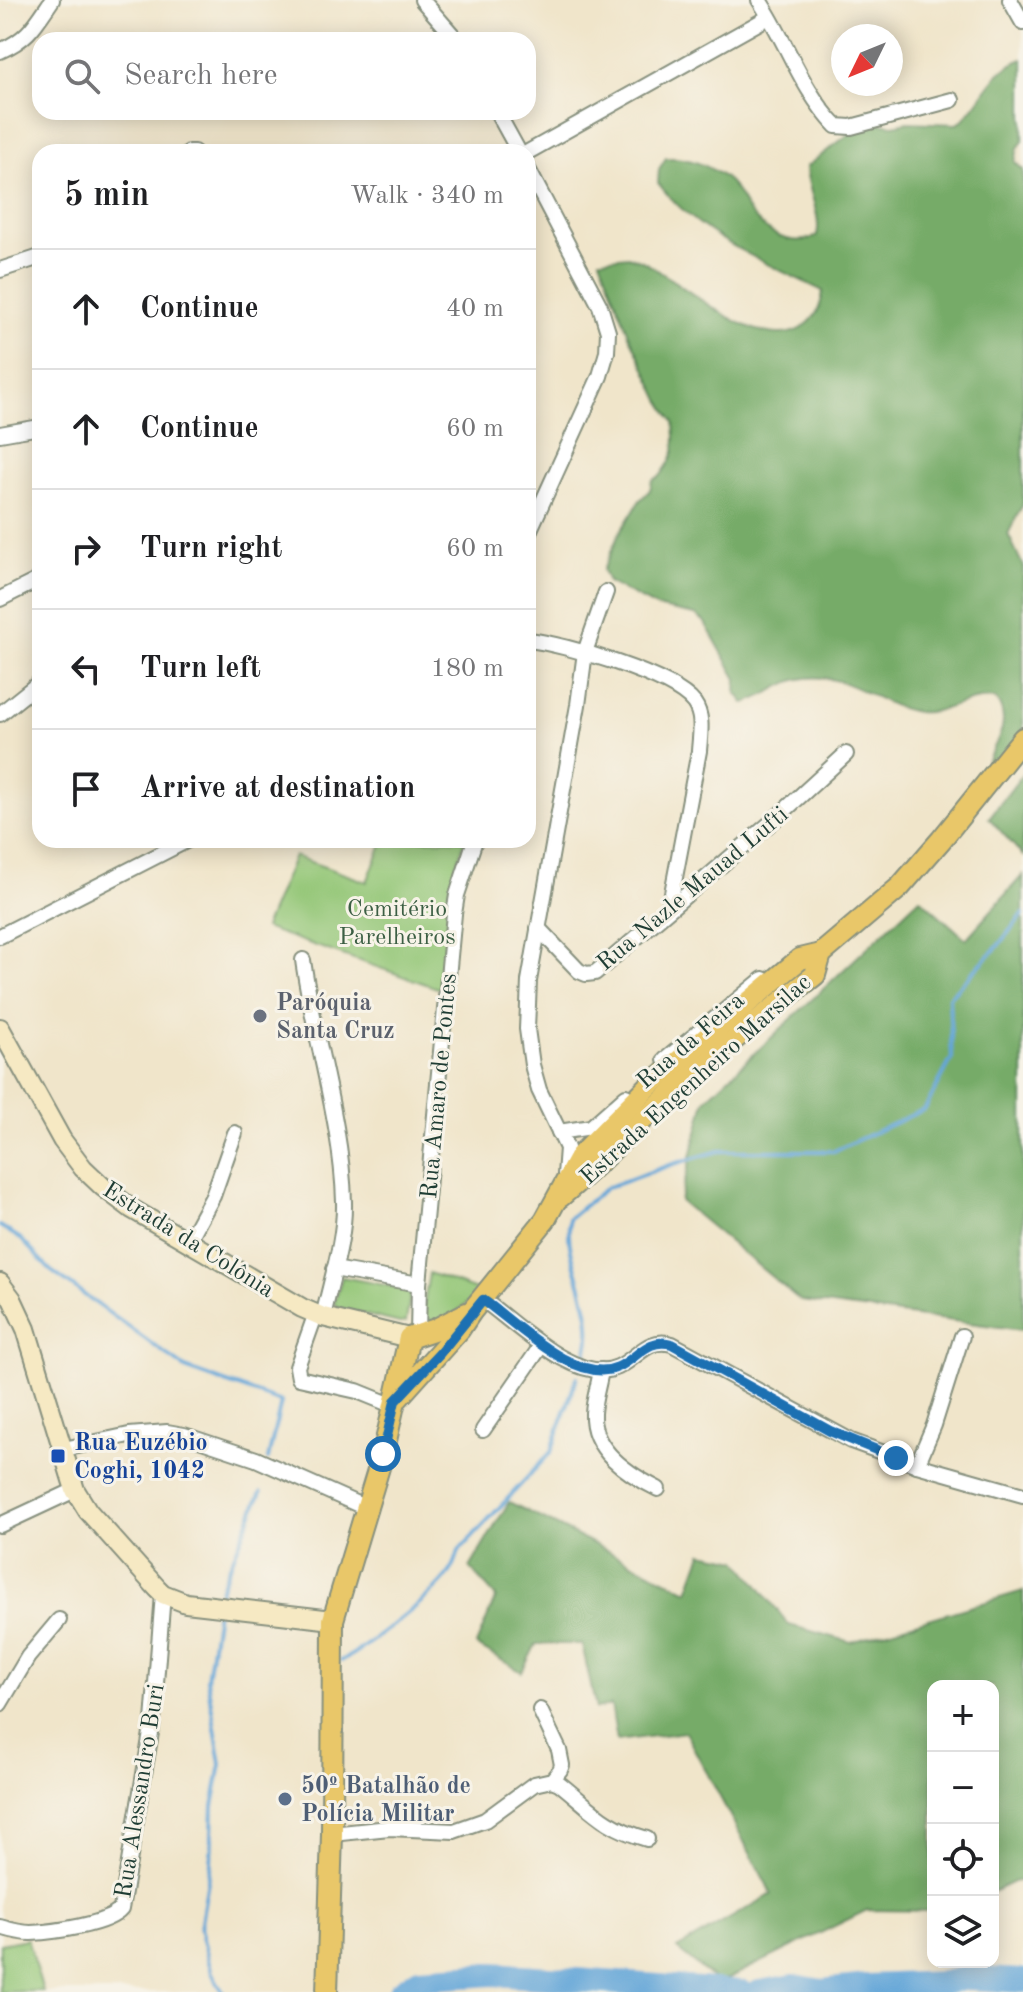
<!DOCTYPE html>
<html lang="en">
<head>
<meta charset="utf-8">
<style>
	body { margin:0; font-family:"Old Standard TT",serif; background:#f6f6f6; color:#202124 }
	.controls { position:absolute; right:24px; bottom:24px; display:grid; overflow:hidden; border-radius:16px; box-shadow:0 4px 20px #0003 }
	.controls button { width:72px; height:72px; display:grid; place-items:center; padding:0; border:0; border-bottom:2px solid #e0e0e0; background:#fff; color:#202124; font:40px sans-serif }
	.compass { position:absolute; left:831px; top:24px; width:72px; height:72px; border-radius:50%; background:#fff; box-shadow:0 4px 20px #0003; rotate:227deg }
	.stop { position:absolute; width:24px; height:24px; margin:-18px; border:6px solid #1f6fb2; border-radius:50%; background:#fff }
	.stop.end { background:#1f6fb2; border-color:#fff; box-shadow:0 2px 8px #0008 }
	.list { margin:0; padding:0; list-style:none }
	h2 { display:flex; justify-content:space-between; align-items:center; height:104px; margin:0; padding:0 32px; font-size:34px }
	h2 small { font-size:26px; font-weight:400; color:#757577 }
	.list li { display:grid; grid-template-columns:52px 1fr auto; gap:24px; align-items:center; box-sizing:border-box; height:120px; padding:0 32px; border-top:2px solid #e0e0e0 }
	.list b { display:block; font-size:30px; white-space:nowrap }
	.list em { font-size:26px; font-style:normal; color:#757577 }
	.icon { flex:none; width:44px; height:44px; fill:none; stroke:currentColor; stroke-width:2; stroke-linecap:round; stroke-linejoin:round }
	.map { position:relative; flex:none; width:1023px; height:1992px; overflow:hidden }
	.search { position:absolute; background:#fff; box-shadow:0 4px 20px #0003; left:32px; top:32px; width:504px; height:88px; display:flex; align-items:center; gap:20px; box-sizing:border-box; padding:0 28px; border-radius:24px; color:#757577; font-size:30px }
	.panel { position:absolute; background:#fff; box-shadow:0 4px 20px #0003; left:32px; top:144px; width:504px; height:704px; border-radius:24px }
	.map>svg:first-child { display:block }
</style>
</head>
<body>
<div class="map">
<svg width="1023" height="1992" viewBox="0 0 1023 1992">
	<rect width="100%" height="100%" fill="#f7f3e8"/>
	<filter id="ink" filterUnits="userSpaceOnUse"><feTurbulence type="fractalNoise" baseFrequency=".0125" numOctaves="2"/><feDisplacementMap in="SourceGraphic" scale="16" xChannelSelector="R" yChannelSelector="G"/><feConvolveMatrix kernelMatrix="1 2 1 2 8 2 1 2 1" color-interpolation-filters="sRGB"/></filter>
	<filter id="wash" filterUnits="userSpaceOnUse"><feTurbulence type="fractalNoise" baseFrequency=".006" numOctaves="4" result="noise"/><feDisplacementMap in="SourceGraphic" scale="32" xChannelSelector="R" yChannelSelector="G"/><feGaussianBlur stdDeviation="1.8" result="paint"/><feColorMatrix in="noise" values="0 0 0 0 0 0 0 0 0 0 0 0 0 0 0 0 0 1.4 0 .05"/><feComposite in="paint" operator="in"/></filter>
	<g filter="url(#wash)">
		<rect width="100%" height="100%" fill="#f0e5ca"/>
		<g fill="#93c676" stroke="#598255" stroke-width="2">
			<path d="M 384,840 L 465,840 L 452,879 L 440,989 L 264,928 L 294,856 L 367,882 Z"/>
			<path d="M 429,1273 L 482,1292 L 437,1327 L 421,1323 Z"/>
			<path d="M 342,1277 L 411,1290 L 406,1322 L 400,1323 L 338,1308 L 334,1303 Z"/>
			<path d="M 27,1939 L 43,1991 L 0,1992 L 0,1944 Z"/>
		</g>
		<g fill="#76ab67" stroke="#4a744e" stroke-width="2">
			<path d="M 1023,59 L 1023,141 L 1018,148 L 1015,162 L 1023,170 L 1023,504 L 1008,534 L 1023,566 L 1023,736 L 999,759 L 987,762 C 997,739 1012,723 996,699 C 969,695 944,715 917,712 C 879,707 850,673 806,678 C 783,680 766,698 744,703 L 736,692 L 737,679 L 704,621 L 695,615 L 656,607 L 608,582 L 603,570 L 619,534 L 640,500 L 650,490 L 652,481 L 661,475 L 669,463 L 674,452 L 675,438 L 674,422 L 660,400 L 630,337 L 600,259 L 628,256 L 640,260 C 679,278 759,358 803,327 C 817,318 821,306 823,291 C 764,262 699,237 658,183 L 659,169 L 666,158 C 687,157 708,165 725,178 C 735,185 741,199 747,209 C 764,232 790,249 817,236 C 822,215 807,190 806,167 L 866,121 L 894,125 L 907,122 L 958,124 C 984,102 988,72 1023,59 Z"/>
			<path d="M 1023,774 L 1023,856 L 989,818 Z"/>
			<path d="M 1023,875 L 1023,1330 L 801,1301 L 680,1201 L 705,1100 L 920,898 L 966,939 Z"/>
			<path d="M 509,1502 L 688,1591 L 702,1553 L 738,1560 L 789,1625 L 851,1642 L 1023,1591 L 1023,1880 L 1013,1882 L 993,1892 L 993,1686 L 933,1686 L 933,1911 L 867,1910 L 719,1983 L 677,1949 L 772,1894 L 685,1732 L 617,1741 L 611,1705 L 596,1709 L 582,1644 L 536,1644 L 522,1672 L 476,1645 L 496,1597 L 470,1568 Z"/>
		</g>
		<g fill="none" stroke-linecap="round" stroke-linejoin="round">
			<g stroke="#64a6d8" stroke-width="4">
				<path d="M 0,1226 L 21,1239 L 50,1270 L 185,1368 L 281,1402 L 268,1459"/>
				<path d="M 585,1357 C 598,1322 578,1285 571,1250 C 568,1240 569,1228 569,1218 L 606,1188 L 670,1165 L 719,1151 L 834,1151 L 925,1109 L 952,1058 L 949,997 L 997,947 L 1023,914"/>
				<path d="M 219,1602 L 221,1587 L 261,1492"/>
				<path d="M 217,1611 L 207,1679 L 221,1764 L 213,1806 L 211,1863 L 200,1928 L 212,1973 L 223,1992"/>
				<path d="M 341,1661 C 368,1646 437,1594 452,1569 C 455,1564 457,1557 459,1551 L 551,1452 L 577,1377"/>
			</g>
			<g stroke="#64a6d8" stroke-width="24">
				<path d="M 400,1992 L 419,1979 L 493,1974 L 742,1992"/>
				<path d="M 759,1992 L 794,1986 L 822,1991 L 867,1986 L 943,1983 L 967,1978 L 1023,1981"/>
			</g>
		</g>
	</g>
	<g filter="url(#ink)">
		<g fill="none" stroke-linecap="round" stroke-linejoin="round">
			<defs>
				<g id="street">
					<path d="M 422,0 L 457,40"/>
					<path d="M 759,0 C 786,40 802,91 836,126 L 851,127 L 952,100"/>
					<path d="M 1010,0 L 1023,23"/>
					<path d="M 0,51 C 28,39 35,25 52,0"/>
					<path d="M 497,112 L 519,152"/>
					<path d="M 189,152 L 194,152"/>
					<path d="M 528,152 L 769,17"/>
					<path d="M 528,169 L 600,306 L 608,332 L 607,352 L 600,376 L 528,534"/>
					<path d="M 0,270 L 40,257"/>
					<path d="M 0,434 L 40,427"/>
					<path d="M 0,599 L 40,579"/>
					<path d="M 528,640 C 564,644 672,675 694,703 C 704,717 700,735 699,751 L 669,909"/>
					<path d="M 0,714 L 40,682"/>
					<path d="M 538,928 L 579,971 L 586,974 L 595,973 L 774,820 L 846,754"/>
					<path d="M 0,936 L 188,840"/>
					<path d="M 303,960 C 314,1039 342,1122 344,1202 C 345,1239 331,1280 323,1317"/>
					<path d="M 665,1060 L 763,979"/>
					<path d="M 559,1132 L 591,1127 L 626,1096"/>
					<path d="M 565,1175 L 567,1148 L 539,1090 L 532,1065 L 527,1029 L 529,981 L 578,705 L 585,652 L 606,592"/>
					<path d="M 188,1242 L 213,1196 L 235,1133"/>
					<path d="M 334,1269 L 419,1284"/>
					<path d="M 483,1300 C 514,1321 576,1386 618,1367 C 638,1358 647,1337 672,1344 L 851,1441 L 917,1465 L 1023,1495"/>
					<path d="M 316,1313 L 297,1367 L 299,1378 L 357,1391 L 394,1406"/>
					<path d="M 418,1335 L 419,1284 L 454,914 L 457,895 L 475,840"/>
					<path d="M 601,1370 C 599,1384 594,1398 593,1413 C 591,1450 628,1474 658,1489"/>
					<path d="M 483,1430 L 541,1346"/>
					<path d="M 64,1449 L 129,1435 L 167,1432 L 184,1435 L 256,1459 L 366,1508"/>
					<path d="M 917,1465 L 934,1425 L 962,1336"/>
					<path d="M 0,1525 L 75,1490"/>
					<path d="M 0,1704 L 28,1657 L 59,1620"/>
					<path d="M 552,1780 L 559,1783 C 592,1809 604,1827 647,1839"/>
					<path d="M 332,1834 L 389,1828 L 454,1831 L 485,1820 L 534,1784 L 552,1780 L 560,1770 L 562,1765 L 559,1750 L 540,1710"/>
					<path d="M 0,1927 C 10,1930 20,1933 31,1933 C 52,1932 108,1925 121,1909 L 153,1721 L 163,1594"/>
				</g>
				<g id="secondary">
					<path d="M 0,1028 L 62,1140 L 83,1168 L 103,1187 L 132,1209 L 302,1308 L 323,1317 L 409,1338"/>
					<path d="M 0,1283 L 12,1299 L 26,1329 L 75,1490 L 88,1511 L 157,1588 L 163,1594 L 186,1603 L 333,1620"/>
				</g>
				<g id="primary">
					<path d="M 560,1197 C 606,1159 645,1115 690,1076 C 731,1041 773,1008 815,975 L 821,954 L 900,887 L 941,840 L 1023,738"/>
					<path d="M 409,1338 L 436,1329 L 467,1313"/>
					<path d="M 398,1398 L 459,1330 L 471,1312 L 545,1220 L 580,1156 L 650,1085 L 800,959 L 821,954"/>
					<path d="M 327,1992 L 332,1834 L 333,1620 L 383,1454 L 409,1338"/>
				</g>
			</defs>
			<use href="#street" stroke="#88917f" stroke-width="18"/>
			<use href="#secondary" stroke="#88917f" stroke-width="22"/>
			<use href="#primary" stroke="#88917f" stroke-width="24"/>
			<use href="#street" stroke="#fff" stroke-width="14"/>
			<use href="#secondary" stroke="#f6e9c3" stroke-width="18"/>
			<use href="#primary" stroke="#e9c769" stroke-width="20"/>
		</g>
	</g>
	<g fill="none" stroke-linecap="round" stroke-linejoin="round" filter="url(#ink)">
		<path stroke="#1f6fb2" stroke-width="10" d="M 383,1454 L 395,1401 L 440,1353 L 483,1300 C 514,1321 576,1386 618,1367 C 638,1358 647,1337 672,1344 L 830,1431 L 896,1458"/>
	</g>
	<circle fill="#6b7280" stroke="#f7f3e8" stroke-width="3" cx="260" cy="1016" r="8"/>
	<rect fill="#1a4fb4" stroke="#f7f3e8" stroke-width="3" x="50" y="1448" width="16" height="16" rx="4"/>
	<circle fill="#5c6f8a" stroke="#f7f3e8" stroke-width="3" cx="285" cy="1799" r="8"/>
	<g text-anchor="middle" stroke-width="6" stroke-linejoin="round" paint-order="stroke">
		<g font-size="24" fill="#1f3d34" stroke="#f7f3e8">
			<text transform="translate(692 888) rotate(-40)" y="8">Rua Nazle Mauad Lufti</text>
			<text transform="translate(690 1040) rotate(-41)" y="8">Rua da Feira</text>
			<text transform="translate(695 1079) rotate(-42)" y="8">Estrada Engenheiro Marsilac</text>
			<text transform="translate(438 1086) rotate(-85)" y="8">Rua Amaro de Pontes</text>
			<text transform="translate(189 1239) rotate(32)" y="8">Estrada da Colônia</text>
			<text transform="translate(139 1791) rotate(-81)" y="8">Rua Alessandro Buri</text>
		</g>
		<g font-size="24" fill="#3c5f44" stroke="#f7f3e8">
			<text x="397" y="916">Cemitério<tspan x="397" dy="28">Parelheiros</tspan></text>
		</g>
		<g font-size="24" font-weight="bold" fill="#5b616d" stroke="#f7f3e8" text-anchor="start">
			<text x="276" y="1010">Paróquia<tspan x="276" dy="28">Santa Cruz</tspan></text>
		</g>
		<g font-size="24" font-weight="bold" fill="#164399" stroke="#f7f3e8" text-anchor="start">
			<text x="74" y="1450">Rua Euzébio<tspan x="74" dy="28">Coghi, 1042</tspan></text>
		</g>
		<g font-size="24" font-weight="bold" fill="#4e5e75" stroke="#f7f3e8" text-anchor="start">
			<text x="301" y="1793">50º Batalhão de<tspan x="301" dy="28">Polícia Militar</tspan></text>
		</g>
	</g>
</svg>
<div class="controls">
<button>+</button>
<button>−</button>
<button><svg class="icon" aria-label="locate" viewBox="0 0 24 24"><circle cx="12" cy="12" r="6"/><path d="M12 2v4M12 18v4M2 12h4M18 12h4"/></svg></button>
<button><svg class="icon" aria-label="layers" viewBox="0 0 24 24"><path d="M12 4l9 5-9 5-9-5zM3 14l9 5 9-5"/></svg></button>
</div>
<svg class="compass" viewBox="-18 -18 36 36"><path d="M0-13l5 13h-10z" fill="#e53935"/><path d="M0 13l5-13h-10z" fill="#757577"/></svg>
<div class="stop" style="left:383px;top:1454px"></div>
<div class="stop end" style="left:896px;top:1458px"></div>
<div class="search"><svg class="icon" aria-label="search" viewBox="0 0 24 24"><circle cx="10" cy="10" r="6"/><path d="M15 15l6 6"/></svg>Search here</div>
<section class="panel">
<h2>5 min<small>Walk · 340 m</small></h2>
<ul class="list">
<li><svg class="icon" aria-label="ahead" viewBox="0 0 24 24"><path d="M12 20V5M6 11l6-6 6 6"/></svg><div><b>Continue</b></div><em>40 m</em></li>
<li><svg class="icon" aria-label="ahead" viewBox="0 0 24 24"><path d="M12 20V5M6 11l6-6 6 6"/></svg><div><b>Continue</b></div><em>60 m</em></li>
<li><svg class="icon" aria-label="right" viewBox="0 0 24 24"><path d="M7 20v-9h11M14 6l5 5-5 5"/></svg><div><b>Turn right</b></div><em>60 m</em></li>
<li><svg class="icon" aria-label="left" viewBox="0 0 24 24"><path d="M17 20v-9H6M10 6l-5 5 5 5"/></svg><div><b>Turn left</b></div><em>180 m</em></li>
<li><svg class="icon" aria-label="arrive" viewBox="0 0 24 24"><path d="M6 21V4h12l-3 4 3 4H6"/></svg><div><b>Arrive at destination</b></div></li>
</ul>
</section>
</div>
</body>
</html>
